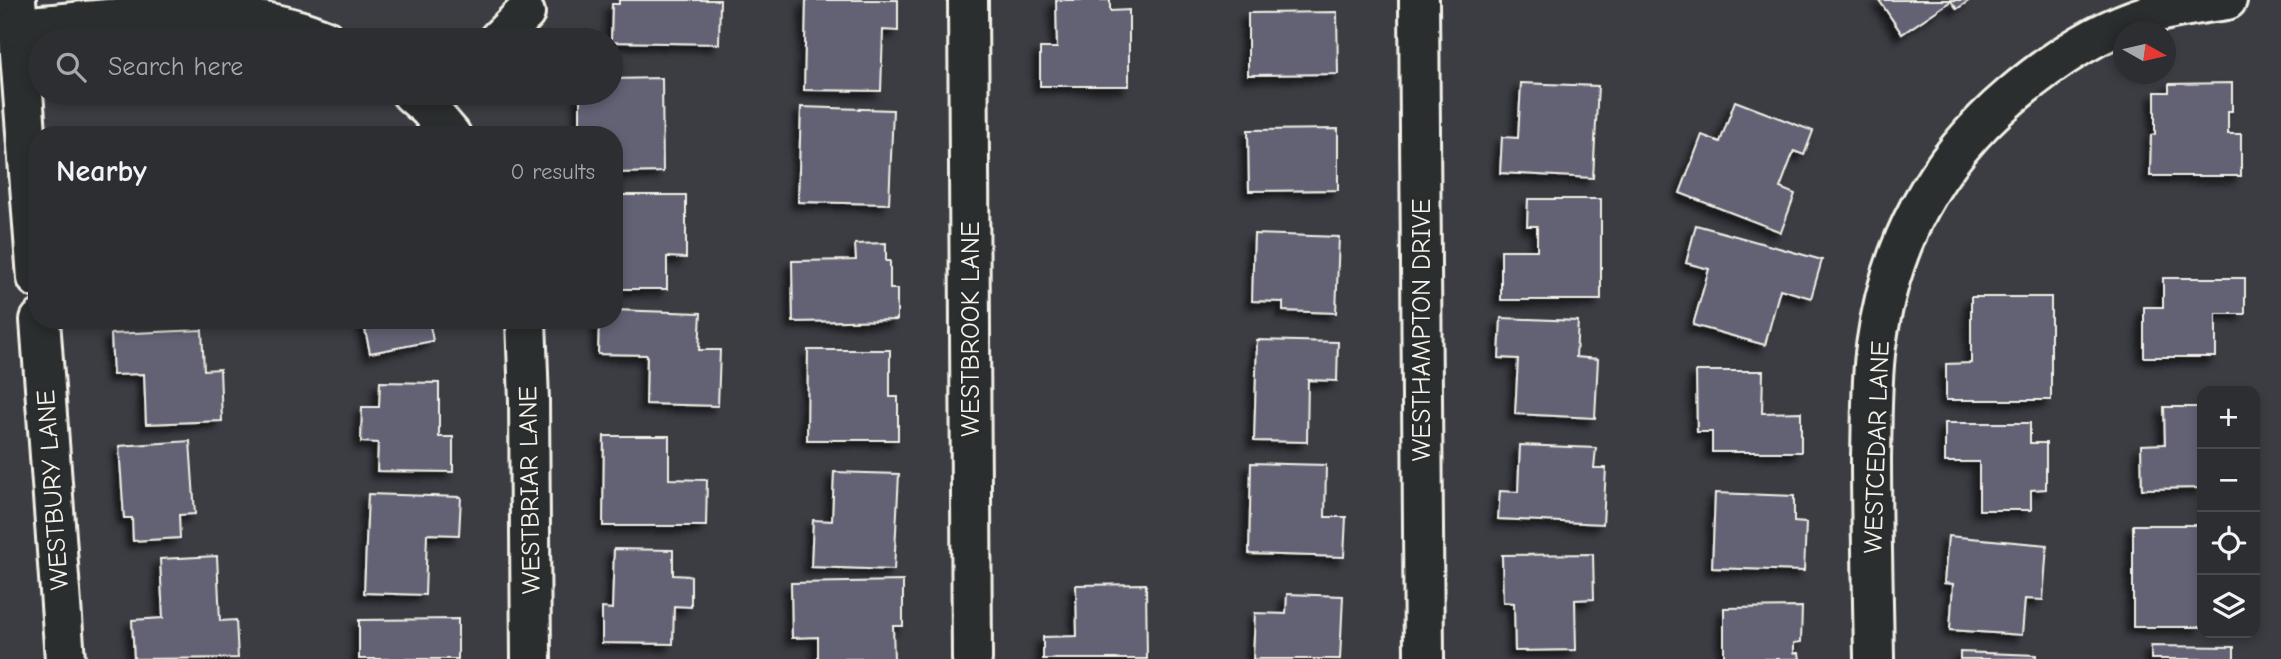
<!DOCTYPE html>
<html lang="en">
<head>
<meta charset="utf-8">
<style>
	body { margin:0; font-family:"Comic Neue",sans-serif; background:#383a3e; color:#f1f3f6 }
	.controls { position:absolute; right:21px; bottom:21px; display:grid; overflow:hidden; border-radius:14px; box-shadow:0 4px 10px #0003 }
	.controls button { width:63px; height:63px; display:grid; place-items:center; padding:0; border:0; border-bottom:2px solid #484a4d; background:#2c2e32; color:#f1f3f6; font:35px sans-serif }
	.compass { position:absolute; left:2113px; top:21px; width:63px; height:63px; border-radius:50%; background:#2c2e32; box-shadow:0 4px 10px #0003; rotate:98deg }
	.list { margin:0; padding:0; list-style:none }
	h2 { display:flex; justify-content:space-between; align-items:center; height:91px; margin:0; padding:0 28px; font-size:30px }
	h2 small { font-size:23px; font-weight:400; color:#a6a8ac }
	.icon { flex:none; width:38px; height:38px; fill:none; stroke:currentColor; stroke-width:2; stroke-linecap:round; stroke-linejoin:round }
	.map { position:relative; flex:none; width:2281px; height:659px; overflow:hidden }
	.search { position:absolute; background:#2c2e32; box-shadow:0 4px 10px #0003; left:28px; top:28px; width:595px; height:77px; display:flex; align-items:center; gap:18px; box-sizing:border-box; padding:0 24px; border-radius:38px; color:#a6a8ac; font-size:26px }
	.panel { position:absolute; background:#2c2e32; box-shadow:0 4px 10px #0003; left:28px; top:126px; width:595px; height:203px; border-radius:28px }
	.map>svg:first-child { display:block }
</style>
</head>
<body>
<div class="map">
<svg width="2281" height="659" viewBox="0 0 2281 659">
	<defs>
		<filter id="shadow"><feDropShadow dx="-6" dy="6" stdDeviation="3.5" flood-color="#0009"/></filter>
	</defs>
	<rect width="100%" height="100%" fill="#3b3d43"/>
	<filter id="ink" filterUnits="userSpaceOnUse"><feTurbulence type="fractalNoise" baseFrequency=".0143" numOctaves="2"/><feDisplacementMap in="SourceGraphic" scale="14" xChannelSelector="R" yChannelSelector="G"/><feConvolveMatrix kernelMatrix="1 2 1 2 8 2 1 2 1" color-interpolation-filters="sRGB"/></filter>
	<g filter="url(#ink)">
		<g fill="#646274" stroke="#f4f1e8" stroke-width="2" filter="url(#shadow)">
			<path d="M 619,0 L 720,0 L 719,44 L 611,42 L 612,4 L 619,4 Z"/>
			<path d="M 806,0 L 898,0 L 898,31 L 883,30 L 881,91 L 804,90 Z"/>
			<path d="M 1056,0 L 1110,0 L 1110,11 L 1129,10 L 1129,86 L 1040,86 L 1040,48 L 1057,48 Z"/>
			<path d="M 1879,0 L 1970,0 L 1957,9 L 1951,1 L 1902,34 Z"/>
			<path d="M 1337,12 L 1338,74 L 1248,75 L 1248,13 Z"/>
			<path d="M 662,78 L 663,172 L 614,173 L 614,135 L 561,135 L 580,135 L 580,93 L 611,93 L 611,79 Z"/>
			<path d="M 1521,83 L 1598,86 L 1593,178 L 1500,173 L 1502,137 L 1518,138 Z"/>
			<path d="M 2232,83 L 2232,111 L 2228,111 L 2228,134 L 2241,134 L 2241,176 L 2150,176 L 2151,135 L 2155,134 L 2155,92 L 2169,92 L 2169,84 Z"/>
			<path d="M 1735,101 L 1813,131 L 1804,155 L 1794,151 L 1780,188 L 1795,194 L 1781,232 L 1680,193 L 1702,135 L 1720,142 Z"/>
			<path d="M 801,107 L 893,110 L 889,204 L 798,202 Z"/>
			<path d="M 1338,129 L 1338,190 L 1249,191 L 1248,130 Z"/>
			<path d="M 614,195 L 686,195 L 686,258 L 667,257 L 667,289 L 614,289 Z"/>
			<path d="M 1528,199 L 1601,199 L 1601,300 L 1501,300 L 1501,250 L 1537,250 L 1537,226 L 1527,226 Z"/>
			<path d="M 1696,225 L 1822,260 L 1811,298 L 1780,289 L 1765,345 L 1693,325 L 1709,269 L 1686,263 Z"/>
			<path d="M 1254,234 L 1339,237 L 1336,313 L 1283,311 L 1283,302 L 1252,301 Z"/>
			<path d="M 886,243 L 886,261 L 890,261 L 890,289 L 897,289 L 897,320 L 793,322 L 792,261 L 856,260 L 855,244 Z"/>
			<path d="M 2163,278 L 2245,278 L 2245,314 L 2216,314 L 2216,357 L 2144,357 L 2144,307 L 2163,307 Z"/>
			<path d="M 1971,297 L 2051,297 L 2051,400 L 1946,400 L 1946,364 L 1971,363 Z"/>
			<path d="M 614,310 L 701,313 L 699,350 L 720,350 L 718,406 L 646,404 L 647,355 L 598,354 L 599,320 L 614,320 Z"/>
			<path d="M 1501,318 L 1578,321 L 1576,357 L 1598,359 L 1595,418 L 1515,414 L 1518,359 L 1499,358 Z"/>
			<path d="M 363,320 L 429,320 L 433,341 L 370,353 Z"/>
			<path d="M 202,330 L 204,370 L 220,369 L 222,421 L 146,424 L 144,374 L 113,375 L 111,334 Z"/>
			<path d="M 1257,340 L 1338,342 L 1337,381 L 1308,380 L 1307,442 L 1254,441 Z"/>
			<path d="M 808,350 L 890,350 L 890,397 L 898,397 L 898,440 L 807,440 Z"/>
			<path d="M 1696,371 L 1763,371 L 1762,413 L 1801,412 L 1801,452 L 1712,452 L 1712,432 L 1697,432 Z"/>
			<path d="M 380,382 L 439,383 L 439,437 L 453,437 L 453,472 L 377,471 L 378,443 L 361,442 L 362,407 L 379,407 Z"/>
			<path d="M 2164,407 L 2202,407 L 2202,488 L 2142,489 L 2141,445 L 2165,444 Z"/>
			<path d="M 1945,423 L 2030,423 L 2030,443 L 2046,443 L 2046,489 L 2031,490 L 2031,510 L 1979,510 L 1979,462 L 1945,462 Z"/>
			<path d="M 604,436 L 669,436 L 669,479 L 707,480 L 706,526 L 603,526 Z"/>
			<path d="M 190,441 L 195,514 L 179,515 L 180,538 L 133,541 L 132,518 L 124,518 L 119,446 Z"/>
			<path d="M 1520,445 L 1596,448 L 1594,468 L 1606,468 L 1603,524 L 1498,519 L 1500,491 L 1518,492 Z"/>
			<path d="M 1251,463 L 1326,465 L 1325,517 L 1346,517 L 1344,557 L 1249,554 Z"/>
			<path d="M 834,472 L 899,474 L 894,570 L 811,567 L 813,520 L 832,521 Z"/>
			<path d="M 1715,493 L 1794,496 L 1794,522 L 1806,523 L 1804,571 L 1712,568 Z"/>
			<path d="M 368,494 L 461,497 L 459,535 L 427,534 L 425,595 L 364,593 Z"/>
			<rect x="2133" y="525" width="69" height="102"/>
			<path d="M 1948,536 L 2047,545 L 2043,600 L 2025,599 L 2022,635 L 1950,630 L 1953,584 L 1944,583 Z"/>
			<path d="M 614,549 L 673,550 L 673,575 L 691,576 L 691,607 L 674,606 L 673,644 L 602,643 L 602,608 L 612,609 Z"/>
			<path d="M 1593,554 L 1594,599 L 1575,600 L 1576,650 L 1515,651 L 1514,603 L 1503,602 L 1502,555 Z"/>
			<path d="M 217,556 L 220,621 L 236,620 L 238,658 L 134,659 L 132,620 L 163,618 L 160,559 Z"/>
			<path d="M 903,581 L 903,626 L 893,626 L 894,659 L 818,659 L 818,637 L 792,638 L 791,583 Z"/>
			<path d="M 1146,584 L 1147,659 L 1043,659 L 1043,637 L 1077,636 L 1076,585 Z"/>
			<path d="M 1287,594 L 1343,596 L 1340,659 L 1253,659 L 1255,613 L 1286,614 Z"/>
			<path d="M 1802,607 L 1801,642 L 1794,643 L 1794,653 L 1799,653 L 1800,659 L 1724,659 L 1724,608 Z"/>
			<path d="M 458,619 L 458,659 L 359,659 L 359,620 Z"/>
			<path d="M 2151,646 L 2234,647 L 2234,659 L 2151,659 Z"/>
			<path d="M 1960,652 L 2036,655 L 2036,659 L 1960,659 Z"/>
		</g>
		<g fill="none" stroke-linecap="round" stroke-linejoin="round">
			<defs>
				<g id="minor">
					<path d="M 16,0 L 37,278"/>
					<path d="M 968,0 L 972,659"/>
					<path d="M 1419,0 L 1424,659"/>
					<path d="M 18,27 C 117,19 233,0 326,40"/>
					<path d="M 498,40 L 525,13"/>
					<path d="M 411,93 L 428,108 L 451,135"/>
					<path d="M 40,320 L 65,659"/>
					<path d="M 526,320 L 529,401 L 531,659"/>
					<path d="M 1874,659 C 1873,592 1871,524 1871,457 C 1872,420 1871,382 1876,346 C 1890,244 1933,162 2012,95 C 2051,62 2098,30 2148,15 C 2174,7 2200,4 2227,0"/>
				</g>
			</defs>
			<use href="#minor" stroke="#f4f1e8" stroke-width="44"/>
			<use href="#minor" stroke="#2a2d2e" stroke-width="38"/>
		</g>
	</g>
	<g text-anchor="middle" stroke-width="6" stroke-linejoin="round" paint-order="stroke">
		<g font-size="26" fill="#f4f1e8" stroke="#2a2d2e">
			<text transform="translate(970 329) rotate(-90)" y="9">WESTBROOK LANE</text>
			<text transform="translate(1421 330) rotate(-90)" y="9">WESTHAMPTON DRIVE</text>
			<text transform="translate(1876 447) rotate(-88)" y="9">WESTCEDAR LANE</text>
			<text transform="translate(52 490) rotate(-94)" y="9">WESTBURY LANE</text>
			<text transform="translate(529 490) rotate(-91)" y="9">WESTBRIAR LANE</text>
		</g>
	</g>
</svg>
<div class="controls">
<button>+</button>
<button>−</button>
<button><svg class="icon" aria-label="locate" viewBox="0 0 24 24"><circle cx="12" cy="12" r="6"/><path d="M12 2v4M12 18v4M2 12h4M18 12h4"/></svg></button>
<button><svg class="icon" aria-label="layers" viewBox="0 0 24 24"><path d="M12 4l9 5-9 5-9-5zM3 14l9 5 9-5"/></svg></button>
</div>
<svg class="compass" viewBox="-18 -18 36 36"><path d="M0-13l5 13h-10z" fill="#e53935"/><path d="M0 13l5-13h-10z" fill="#a6a8ac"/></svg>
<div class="search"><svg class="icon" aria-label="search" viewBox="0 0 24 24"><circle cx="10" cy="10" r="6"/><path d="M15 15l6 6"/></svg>Search here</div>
<section class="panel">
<h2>Nearby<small>0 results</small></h2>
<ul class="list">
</ul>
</section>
</div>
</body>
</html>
